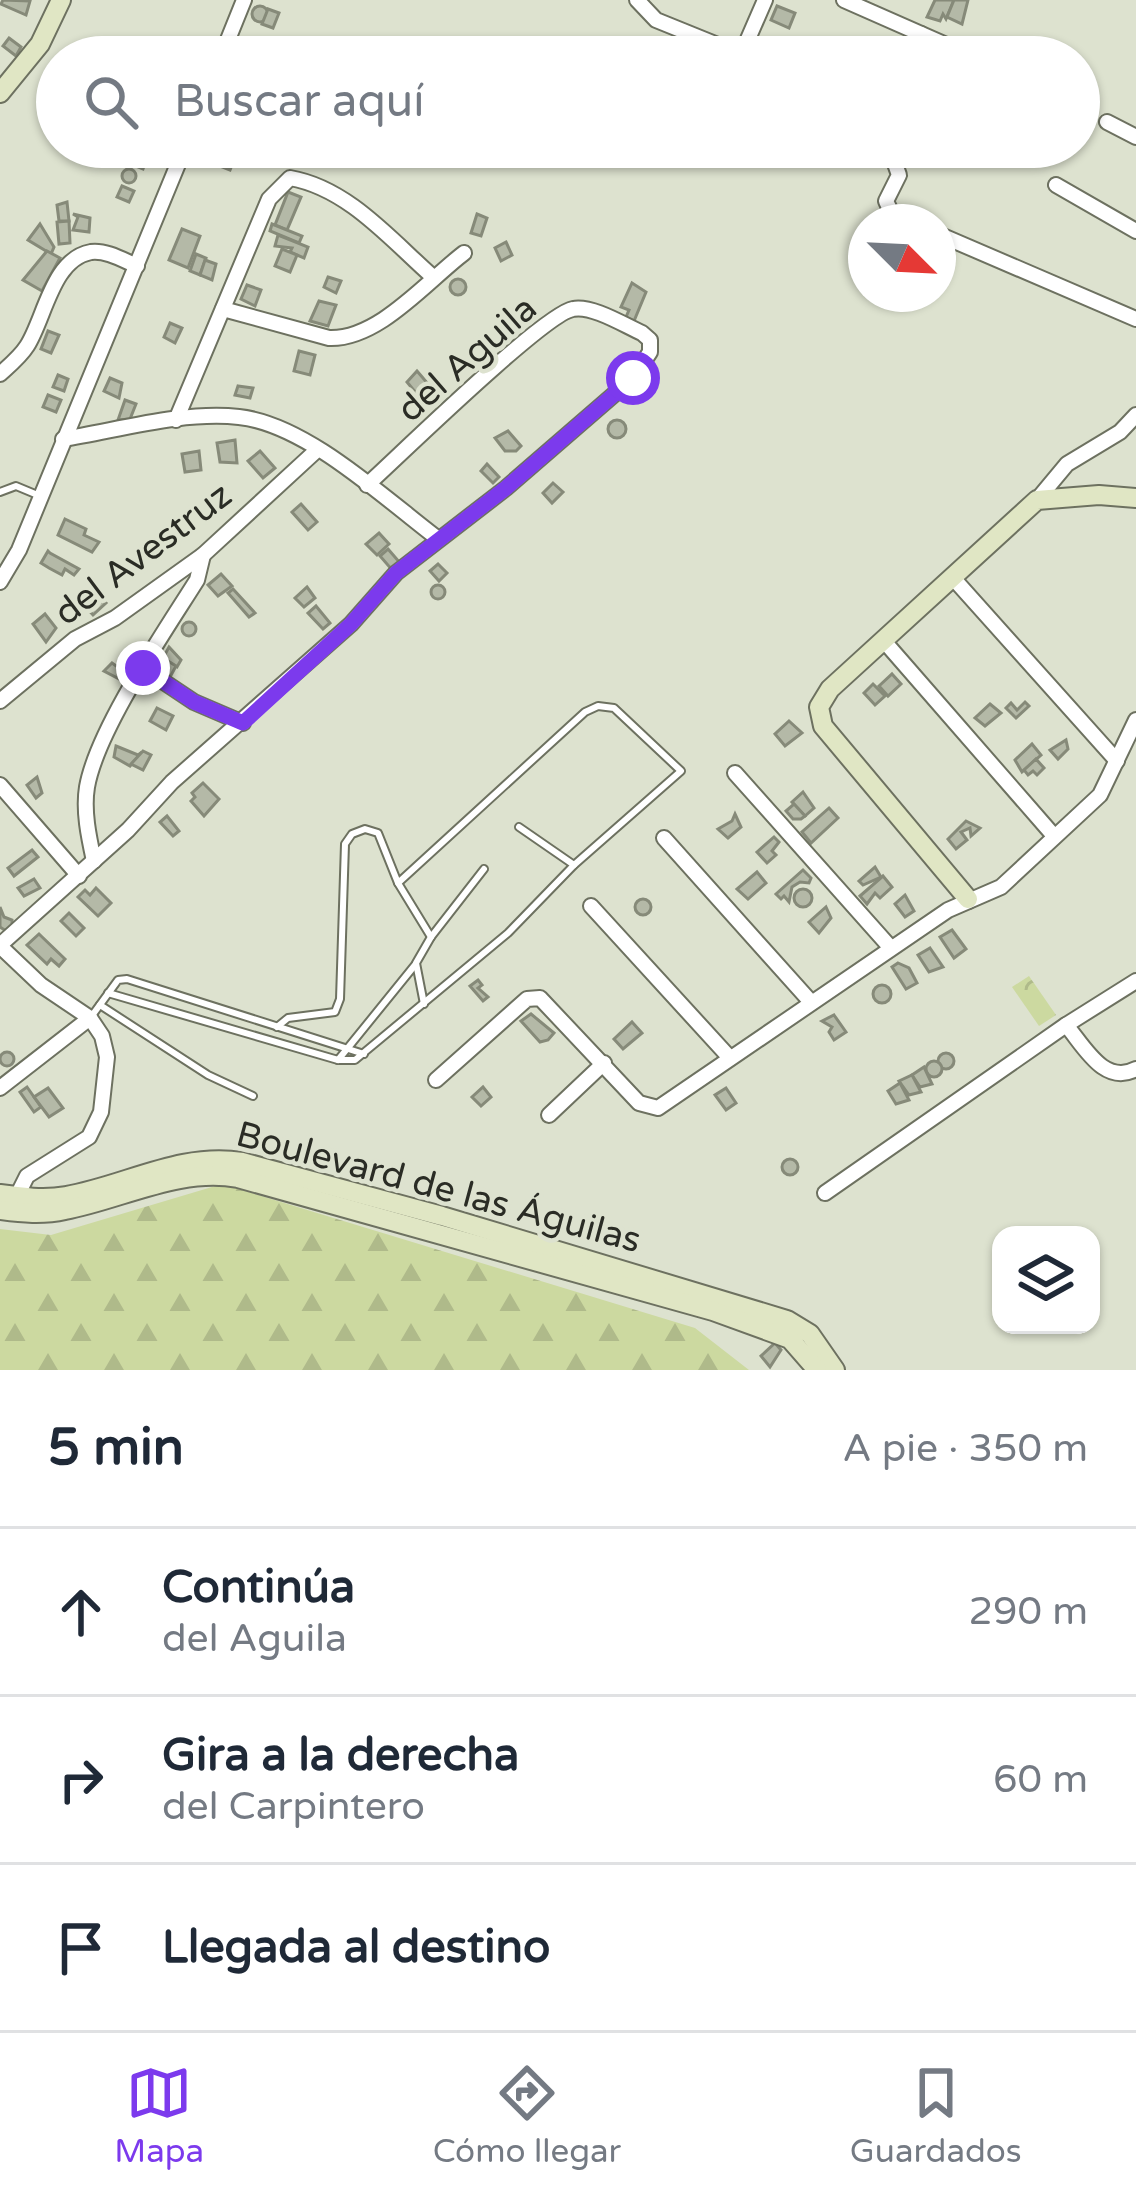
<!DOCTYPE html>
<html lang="es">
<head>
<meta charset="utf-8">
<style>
	body { margin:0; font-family:"Varela Round",sans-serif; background:#f6f6f7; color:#1f2937 }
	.controls { position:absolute; right:36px; bottom:36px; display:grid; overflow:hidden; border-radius:24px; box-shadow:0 3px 9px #0004 }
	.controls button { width:108px; height:108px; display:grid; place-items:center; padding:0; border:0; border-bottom:3px solid #e0e1e3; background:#fff; color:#1f2937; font:60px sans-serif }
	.compass { position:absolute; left:848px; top:204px; width:108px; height:108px; border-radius:50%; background:#fff; box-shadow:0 3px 9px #0004; rotate:114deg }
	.stop { position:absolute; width:36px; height:36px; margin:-27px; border:9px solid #7c3aed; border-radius:50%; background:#fff }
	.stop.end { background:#7c3aed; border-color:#fff; box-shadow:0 3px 12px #0008 }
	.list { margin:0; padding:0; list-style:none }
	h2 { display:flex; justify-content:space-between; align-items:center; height:156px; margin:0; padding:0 48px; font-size:51px }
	h2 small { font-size:39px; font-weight:400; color:#747a83 }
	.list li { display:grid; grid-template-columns:78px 1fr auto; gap:36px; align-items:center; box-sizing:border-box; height:168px; padding:0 48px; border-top:3px solid #e0e1e3 }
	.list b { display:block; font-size:45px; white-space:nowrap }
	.list p { margin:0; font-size:39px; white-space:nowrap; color:#747a83 }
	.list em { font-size:39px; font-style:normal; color:#747a83 }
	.icon { flex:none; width:66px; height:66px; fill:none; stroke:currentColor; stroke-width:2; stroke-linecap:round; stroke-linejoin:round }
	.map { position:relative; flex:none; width:1136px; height:1370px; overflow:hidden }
	.search { position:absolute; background:#fff; box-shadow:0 3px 9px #0004; left:36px; right:36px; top:36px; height:132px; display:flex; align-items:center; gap:30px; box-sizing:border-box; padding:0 42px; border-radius:66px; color:#747a83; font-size:45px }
	.sheet { height:660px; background:#fff }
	nav { display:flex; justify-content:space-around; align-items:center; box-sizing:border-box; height:168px; border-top:3px solid #e0e1e3; background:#fff; font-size:33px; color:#747a83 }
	nav a { display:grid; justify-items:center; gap:6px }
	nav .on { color:#7c3aed }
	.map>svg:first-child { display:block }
</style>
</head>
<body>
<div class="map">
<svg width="1136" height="1370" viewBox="0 0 1136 1370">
	<defs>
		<pattern id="forest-firs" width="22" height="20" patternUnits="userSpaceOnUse" patternTransform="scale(3)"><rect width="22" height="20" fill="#ccd9a0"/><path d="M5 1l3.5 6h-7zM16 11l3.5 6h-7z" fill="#afba8a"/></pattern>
		<pattern id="park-crowns" width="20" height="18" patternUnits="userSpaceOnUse" patternTransform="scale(3)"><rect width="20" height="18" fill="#ccd9a0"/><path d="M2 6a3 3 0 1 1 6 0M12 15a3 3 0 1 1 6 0" fill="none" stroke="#afba8a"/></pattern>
	</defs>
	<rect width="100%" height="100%" fill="#dde2cf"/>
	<path fill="url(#forest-firs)" d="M 222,1184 L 695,1328 L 749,1370 L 0,1370 L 0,1229 L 51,1235 Z"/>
	<path fill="url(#park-crowns)" d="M 1029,976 L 1056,1015 L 1039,1026 L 1012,987 Z"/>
	<g fill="#b4b9a7" stroke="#868a79" stroke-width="3">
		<path d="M 3,0 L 30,1 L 26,15 L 1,4 Z"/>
		<path d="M 935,0 L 954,0 L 946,19 L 943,14 L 940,21 L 927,17 Z"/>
		<path d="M 954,0 L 968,0 L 962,24 L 947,17 Z"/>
		<circle cx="260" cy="14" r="8"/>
		<path d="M 777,6 L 795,13 L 789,28 L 771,20 Z"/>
		<path d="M 268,9 L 279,13 L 273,28 L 262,24 Z"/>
		<path d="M 9,38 L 21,47 L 16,56 L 3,46 Z"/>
		<path d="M 133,147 L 157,156 L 154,163 L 145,163 L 143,169 L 131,164 Z"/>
		<path d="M 210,147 L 224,147 L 217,165 L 205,160 Z"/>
		<path d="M 224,147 L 239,147 L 230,170 L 217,165 Z"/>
		<circle cx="129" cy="176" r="7"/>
		<path d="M 122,186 L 134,191 L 129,202 L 117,197 Z"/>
		<path d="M 288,192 L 301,197 L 287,230 L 275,225 Z"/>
		<path d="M 67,202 L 69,221 L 59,221 L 57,205 Z"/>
		<path d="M 73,214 L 90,218 L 89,232 L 73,230 L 78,217 Z"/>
		<path d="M 477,214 L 487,218 L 481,236 L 471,233 Z"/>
		<path d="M 69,221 L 70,243 L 59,244 L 57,222 Z"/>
		<path d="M 40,224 L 54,247 L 51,254 L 28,240 Z"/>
		<path d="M 272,224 L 302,236 L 299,243 L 270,231 Z"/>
		<path d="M 182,229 L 200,236 L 188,268 L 169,260 Z"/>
		<path d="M 278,235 L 308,247 L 304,258 L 290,252 L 292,248 L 275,246 Z"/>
		<path d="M 506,242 L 512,255 L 501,261 L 495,248 Z"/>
		<path d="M 282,249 L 297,255 L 290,272 L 275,266 Z"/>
		<path d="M 47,251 L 60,258 L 42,291 L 23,280 Z"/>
		<path d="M 196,254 L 206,258 L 200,275 L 190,271 Z"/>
		<path d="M 205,260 L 216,264 L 212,280 L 200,275 Z"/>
		<path d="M 328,277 L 341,281 L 336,293 L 324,287 Z"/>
		<circle cx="458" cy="287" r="8"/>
		<path d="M 632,283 L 646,292 L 634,321 L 626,317 L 629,310 L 621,307 Z"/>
		<path d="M 247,285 L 261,290 L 255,306 L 241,299 Z"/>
		<path d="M 319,301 L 336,305 L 328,326 L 310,321 Z"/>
		<path d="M 170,323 L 182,328 L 175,343 L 164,337 Z"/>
		<path d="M 48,331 L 59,335 L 51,353 L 41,349 Z"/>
		<path d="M 299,351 L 315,355 L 310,375 L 294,371 Z"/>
		<path d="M 417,371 L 429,385 L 424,385 L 416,393 L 407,382 Z"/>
		<path d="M 58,375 L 68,379 L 64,391 L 53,387 Z"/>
		<path d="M 110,378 L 122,383 L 119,398 L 104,391 Z"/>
		<path d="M 238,386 L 253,388 L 250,398 L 235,395 Z"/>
		<path d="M 48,395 L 61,400 L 56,412 L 43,407 Z"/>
		<path d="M 125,400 L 136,404 L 130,419 L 118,420 Z"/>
		<circle cx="617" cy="429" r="9"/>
		<path d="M 508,431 L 521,446 L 516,451 L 505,451 L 495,438 Z"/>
		<path d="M 235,440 L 237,463 L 220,462 L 217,443 Z"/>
		<path d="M 199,451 L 201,470 L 185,472 L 182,454 Z"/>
		<path d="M 260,451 L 275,468 L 263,478 L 248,461 Z"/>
		<path d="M 487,464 L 499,477 L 493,483 L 481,471 Z"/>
		<path d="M 553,483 L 563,492 L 552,503 L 543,493 Z"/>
		<path d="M 301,504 L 317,522 L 308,530 L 292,512 Z"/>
		<path d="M 65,519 L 86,529 L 84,535 L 99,542 L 92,552 L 58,535 Z"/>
		<path d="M 379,533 L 389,544 L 377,555 L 366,544 Z"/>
		<path d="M 388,549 L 401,564 L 393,571 L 380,556 Z"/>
		<path d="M 48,551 L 50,553 L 79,569 L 74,575 L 65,569 L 62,575 L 49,568 L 41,563 Z"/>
		<path d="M 438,564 L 447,573 L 439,581 L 430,571 Z"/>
		<path d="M 221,574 L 232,586 L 218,596 L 208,585 Z"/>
		<circle cx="438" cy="592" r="7"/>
		<path d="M 307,587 L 315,598 L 304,607 L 295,598 Z"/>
		<path d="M 233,589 L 255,613 L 249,617 L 228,593 Z"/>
		<path d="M 94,591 L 106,603 L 93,615 L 81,602 Z"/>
		<path d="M 316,606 L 330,623 L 323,629 L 308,613 Z"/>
		<path d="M 45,614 L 56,628 L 46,642 L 33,624 Z"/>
		<circle cx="189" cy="629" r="7"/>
		<path d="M 169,647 L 181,660 L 177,667 L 163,658 Z"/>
		<path d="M 163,658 L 176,666 L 169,679 L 160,674 L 158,667 Z"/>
		<path d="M 112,663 L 129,675 L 125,682 L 104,671 Z"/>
		<path d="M 892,674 L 901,684 L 888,696 L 879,686 Z"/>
		<path d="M 873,684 L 885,696 L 875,705 L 864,693 Z"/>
		<path d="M 1025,702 L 1029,706 L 1016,718 L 1006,708 L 1011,703 L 1017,710 Z"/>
		<path d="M 990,704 L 1001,713 L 985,726 L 975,718 Z"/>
		<path d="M 157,708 L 173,716 L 166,730 L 150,721 Z"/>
		<path d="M 789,721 L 802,733 L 785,746 L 775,734 Z"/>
		<path d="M 1066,740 L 1068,749 L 1058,759 L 1050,750 Z"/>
		<path d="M 1032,744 L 1041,755 L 1022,772 L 1015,760 Z"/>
		<path d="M 116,746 L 138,755 L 142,752 L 130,766 L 114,757 Z"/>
		<path d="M 143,751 L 151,755 L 143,770 L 131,764 Z"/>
		<path d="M 1036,759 L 1044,768 L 1037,775 L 1033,771 L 1028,775 L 1024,770 Z"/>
		<path d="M 37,777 L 42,793 L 36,798 L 27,785 Z"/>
		<path d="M 203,783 L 219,799 L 204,816 L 191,801 L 195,797 L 192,793 Z"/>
		<path d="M 803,792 L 814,808 L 805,816 L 792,802 Z"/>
		<path d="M 794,804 L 805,816 L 801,819 L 793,819 L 786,811 Z"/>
		<path d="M 829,808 L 838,818 L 811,843 L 802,832 Z"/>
		<path d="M 735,814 L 741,827 L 728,838 L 718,829 L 732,821 Z"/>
		<path d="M 167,816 L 179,831 L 173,836 L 160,822 Z"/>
		<path d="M 966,821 L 980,828 L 971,836 L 970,828 L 961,832 L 967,840 L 956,849 L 948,839 Z"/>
		<path d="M 774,837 L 779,842 L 772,851 L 776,855 L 767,863 L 757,852 Z"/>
		<path d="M 32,850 L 38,857 L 14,876 L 8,868 Z"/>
		<path d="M 875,867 L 881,877 L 863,885 L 859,881 Z"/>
		<path d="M 803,870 L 811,878 L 809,883 L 800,882 L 792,887 L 789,902 L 784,896 L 781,899 L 776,894 Z"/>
		<path d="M 757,872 L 766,883 L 748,899 L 737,889 Z"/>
		<path d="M 883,876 L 892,887 L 880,898 L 875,893 L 867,904 L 860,896 Z"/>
		<path d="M 34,879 L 40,888 L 24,896 L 18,888 Z"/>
		<path d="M 96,888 L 111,903 L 98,916 L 78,897 L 85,890 L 90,895 Z"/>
		<circle cx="803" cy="898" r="9"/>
		<path d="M 905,895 L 914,911 L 905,917 L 895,904 Z"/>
		<circle cx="643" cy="907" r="8"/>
		<path d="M 0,907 L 4,917 L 12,920 L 12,927 L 6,931 L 0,927 Z"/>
		<path d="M 826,907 L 831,918 L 819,933 L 809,922 Z"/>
		<path d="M 69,913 L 84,928 L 76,936 L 61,921 Z"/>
		<path d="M 952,930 L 966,949 L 954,958 L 940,937 Z"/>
		<path d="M 39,934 L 65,959 L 59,966 L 51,959 L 47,964 L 27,945 Z"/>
		<path d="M 930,948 L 943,967 L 929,972 L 918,955 Z"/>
		<path d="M 898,963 L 909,968 L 917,983 L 906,989 L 892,967 Z"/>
		<path d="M 478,980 L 482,985 L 478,988 L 488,997 L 483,1001 L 470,986 Z"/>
		<circle cx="882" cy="994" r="9"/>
		<path d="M 531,1014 L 554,1033 L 548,1040 L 540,1042 L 521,1021 Z"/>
		<path d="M 834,1015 L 846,1032 L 834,1040 L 829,1032 L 832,1027 L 822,1021 Z"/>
		<path d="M 632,1022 L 642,1033 L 623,1049 L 614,1039 Z"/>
		<circle cx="7" cy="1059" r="7"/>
		<circle cx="946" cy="1061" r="8"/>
		<circle cx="934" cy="1069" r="8"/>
		<path d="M 924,1067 L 932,1084 L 920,1087 L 912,1075 Z"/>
		<path d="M 912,1075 L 921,1092 L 909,1095 L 899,1081 Z"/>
		<path d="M 900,1083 L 909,1100 L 896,1104 L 888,1091 Z"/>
		<path d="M 27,1087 L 41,1107 L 34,1112 L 20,1092 Z"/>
		<path d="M 483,1087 L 491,1097 L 481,1106 L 472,1097 Z"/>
		<path d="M 48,1088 L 63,1108 L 49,1117 L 34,1097 Z"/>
		<path d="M 726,1088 L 736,1103 L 726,1110 L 715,1095 Z"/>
		<circle cx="790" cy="1167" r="8"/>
		<path d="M 775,1343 L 781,1350 L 770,1367 L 761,1356 Z"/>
	</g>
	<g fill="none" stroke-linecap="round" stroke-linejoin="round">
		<defs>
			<g id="lane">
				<path d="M 0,492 L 16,486 L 40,496"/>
				<path d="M 519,827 L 574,865"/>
				<path d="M 108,993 L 338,1060 L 355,1060 L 508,933 L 574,865 L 681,771 L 614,708 L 598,706 L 585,712 L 398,883 L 431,937"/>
				<path d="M 424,1004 L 416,963 L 431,937 L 484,869"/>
				<path d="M 100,1005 L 208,1075 L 253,1096"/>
				<path d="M 91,1017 L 118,980 L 127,979 L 364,1054"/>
				<path d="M 277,1027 L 288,1018 L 335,1012 L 340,999 L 345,844 L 352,834 L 365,829 L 378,833 L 398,883"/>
				<path d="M 338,1060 L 415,965"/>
			</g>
			<g id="street">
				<path d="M 637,0 L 656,20 L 735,52 L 745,46 L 765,0"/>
				<path d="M 844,0 L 962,52"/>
				<path d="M 221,57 L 244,0"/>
				<path d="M 907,57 L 921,34"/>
				<path d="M 1107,122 L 1136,137"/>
				<path d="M 889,147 L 899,175 L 886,201 L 892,214 L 909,222"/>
				<path d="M 1056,185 L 1136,231"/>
				<path d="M 938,234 L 1136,319"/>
				<path d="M 223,309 L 329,338 C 378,340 426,282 464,253"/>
				<path d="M 0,374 C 10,365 20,357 27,346 C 45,318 52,259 91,252 C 106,250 123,260 137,266"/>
				<path d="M 176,420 L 269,199 L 290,178 C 348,188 391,240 433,277"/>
				<path d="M 63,439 C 119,430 182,411 239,417 C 306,424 384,498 437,538"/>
				<path d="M 1037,500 L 1067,464 L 1120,432 L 1136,415"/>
				<path d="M 954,579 L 1117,761"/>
				<path d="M 0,582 L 19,550 L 185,147"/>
				<path d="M 884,641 L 1054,836"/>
				<path d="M 143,668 L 194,702 L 243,723"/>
				<path d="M 0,701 L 75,639 L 115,618 L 203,555 L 317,450"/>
				<path d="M 735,773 L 890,947"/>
				<path d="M 0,785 L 79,876"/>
				<path d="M 664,838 L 810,1001"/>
				<path d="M 94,861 C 89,838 83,811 87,787 C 97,730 165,631 197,580 L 203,555"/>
				<path d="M 591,906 L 730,1058"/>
				<path d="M 0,945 L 128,830 L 172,782 L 351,624 L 396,573 L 506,488 L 633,378 L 650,352 L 650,340 L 642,333 C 624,325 592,305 573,309 C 544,314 399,456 367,485"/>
				<path d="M 0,946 L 41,985 L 90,1018 L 102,1036 L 107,1057 L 101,1112 L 89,1137 L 27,1176 L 17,1196"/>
				<path d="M 1066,1025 C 1084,1046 1104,1086 1136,1069"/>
				<path d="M 436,1080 L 527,999 L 540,998 L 639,1103 L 658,1108 L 948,910 L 1001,887 L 1100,795 L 1136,720"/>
				<path d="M 0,1088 L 90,1018"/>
				<path d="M 549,1115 L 604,1063"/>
				<path d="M 825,1193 L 1066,1025 L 1136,981"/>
			</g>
			<g id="secondary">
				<path d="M 0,93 L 40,44 L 61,0"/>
				<path d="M 968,899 L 823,726 L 819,707 L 830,689 L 1037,500 L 1099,495 L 1136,498"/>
				<path d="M 0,1194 C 22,1197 44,1200 66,1196 C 125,1186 180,1152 242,1162 L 442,1216 L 787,1320 L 810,1334 L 835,1370"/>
				<path d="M 0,1210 C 22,1213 43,1215 65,1210 C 122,1199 180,1167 238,1178 L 713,1311 L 790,1339 L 817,1370"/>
			</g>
		</defs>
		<use href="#lane" stroke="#6d7160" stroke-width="10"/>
		<use href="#street" stroke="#6d7160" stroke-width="18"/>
		<use href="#secondary" stroke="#6d7160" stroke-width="22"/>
		<use href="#lane" stroke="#fff" stroke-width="6"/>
		<use href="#street" stroke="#fff" stroke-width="14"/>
		<use href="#secondary" stroke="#e0e6c4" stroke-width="18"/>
	</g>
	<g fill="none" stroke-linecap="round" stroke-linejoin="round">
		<path stroke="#7c3aed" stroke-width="15" d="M 143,668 L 194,702 L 243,723 L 351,624 L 396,573 L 506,488 L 633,378"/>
	</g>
	<g text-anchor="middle" stroke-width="9" stroke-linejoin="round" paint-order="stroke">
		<g font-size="36" fill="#2a2c25" stroke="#dde2cf">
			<text transform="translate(466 358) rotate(-41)" y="13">del Aguila</text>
			<text transform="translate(142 553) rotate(-37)" y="13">del Avestruz</text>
			<text transform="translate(439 1186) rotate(15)" y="13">Boulevard de las Águilas</text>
		</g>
	</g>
</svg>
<div class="controls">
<button><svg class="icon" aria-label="layers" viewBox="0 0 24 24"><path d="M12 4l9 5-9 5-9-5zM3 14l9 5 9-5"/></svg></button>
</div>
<svg class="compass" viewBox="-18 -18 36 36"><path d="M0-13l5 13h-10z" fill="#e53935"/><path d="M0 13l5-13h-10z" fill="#747a83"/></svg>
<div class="stop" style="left:633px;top:378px"></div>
<div class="stop end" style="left:143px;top:668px"></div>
<div class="search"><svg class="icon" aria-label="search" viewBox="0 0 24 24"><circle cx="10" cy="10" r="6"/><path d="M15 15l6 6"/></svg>Buscar aquí</div>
</div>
<section class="sheet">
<h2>5 min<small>A pie · 350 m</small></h2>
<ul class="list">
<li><svg class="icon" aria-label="ahead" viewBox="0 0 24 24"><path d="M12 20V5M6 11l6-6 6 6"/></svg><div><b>Continúa</b><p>del Aguila</p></div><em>290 m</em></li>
<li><svg class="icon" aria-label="right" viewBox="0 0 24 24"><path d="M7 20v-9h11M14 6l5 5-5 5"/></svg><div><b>Gira a la derecha</b><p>del Carpintero</p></div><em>60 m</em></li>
<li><svg class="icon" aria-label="arrive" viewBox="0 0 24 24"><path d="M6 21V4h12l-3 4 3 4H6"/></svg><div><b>Llegada al destino</b></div></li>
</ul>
</section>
<nav>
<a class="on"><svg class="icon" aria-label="map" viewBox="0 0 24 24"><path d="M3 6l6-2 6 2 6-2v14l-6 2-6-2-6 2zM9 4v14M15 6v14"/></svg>Mapa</a>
<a><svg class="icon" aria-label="directions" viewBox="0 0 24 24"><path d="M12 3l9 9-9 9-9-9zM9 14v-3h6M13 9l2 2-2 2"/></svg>Cómo llegar</a>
<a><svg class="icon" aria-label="saved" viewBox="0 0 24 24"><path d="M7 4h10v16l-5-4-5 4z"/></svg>Guardados</a>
</nav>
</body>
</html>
